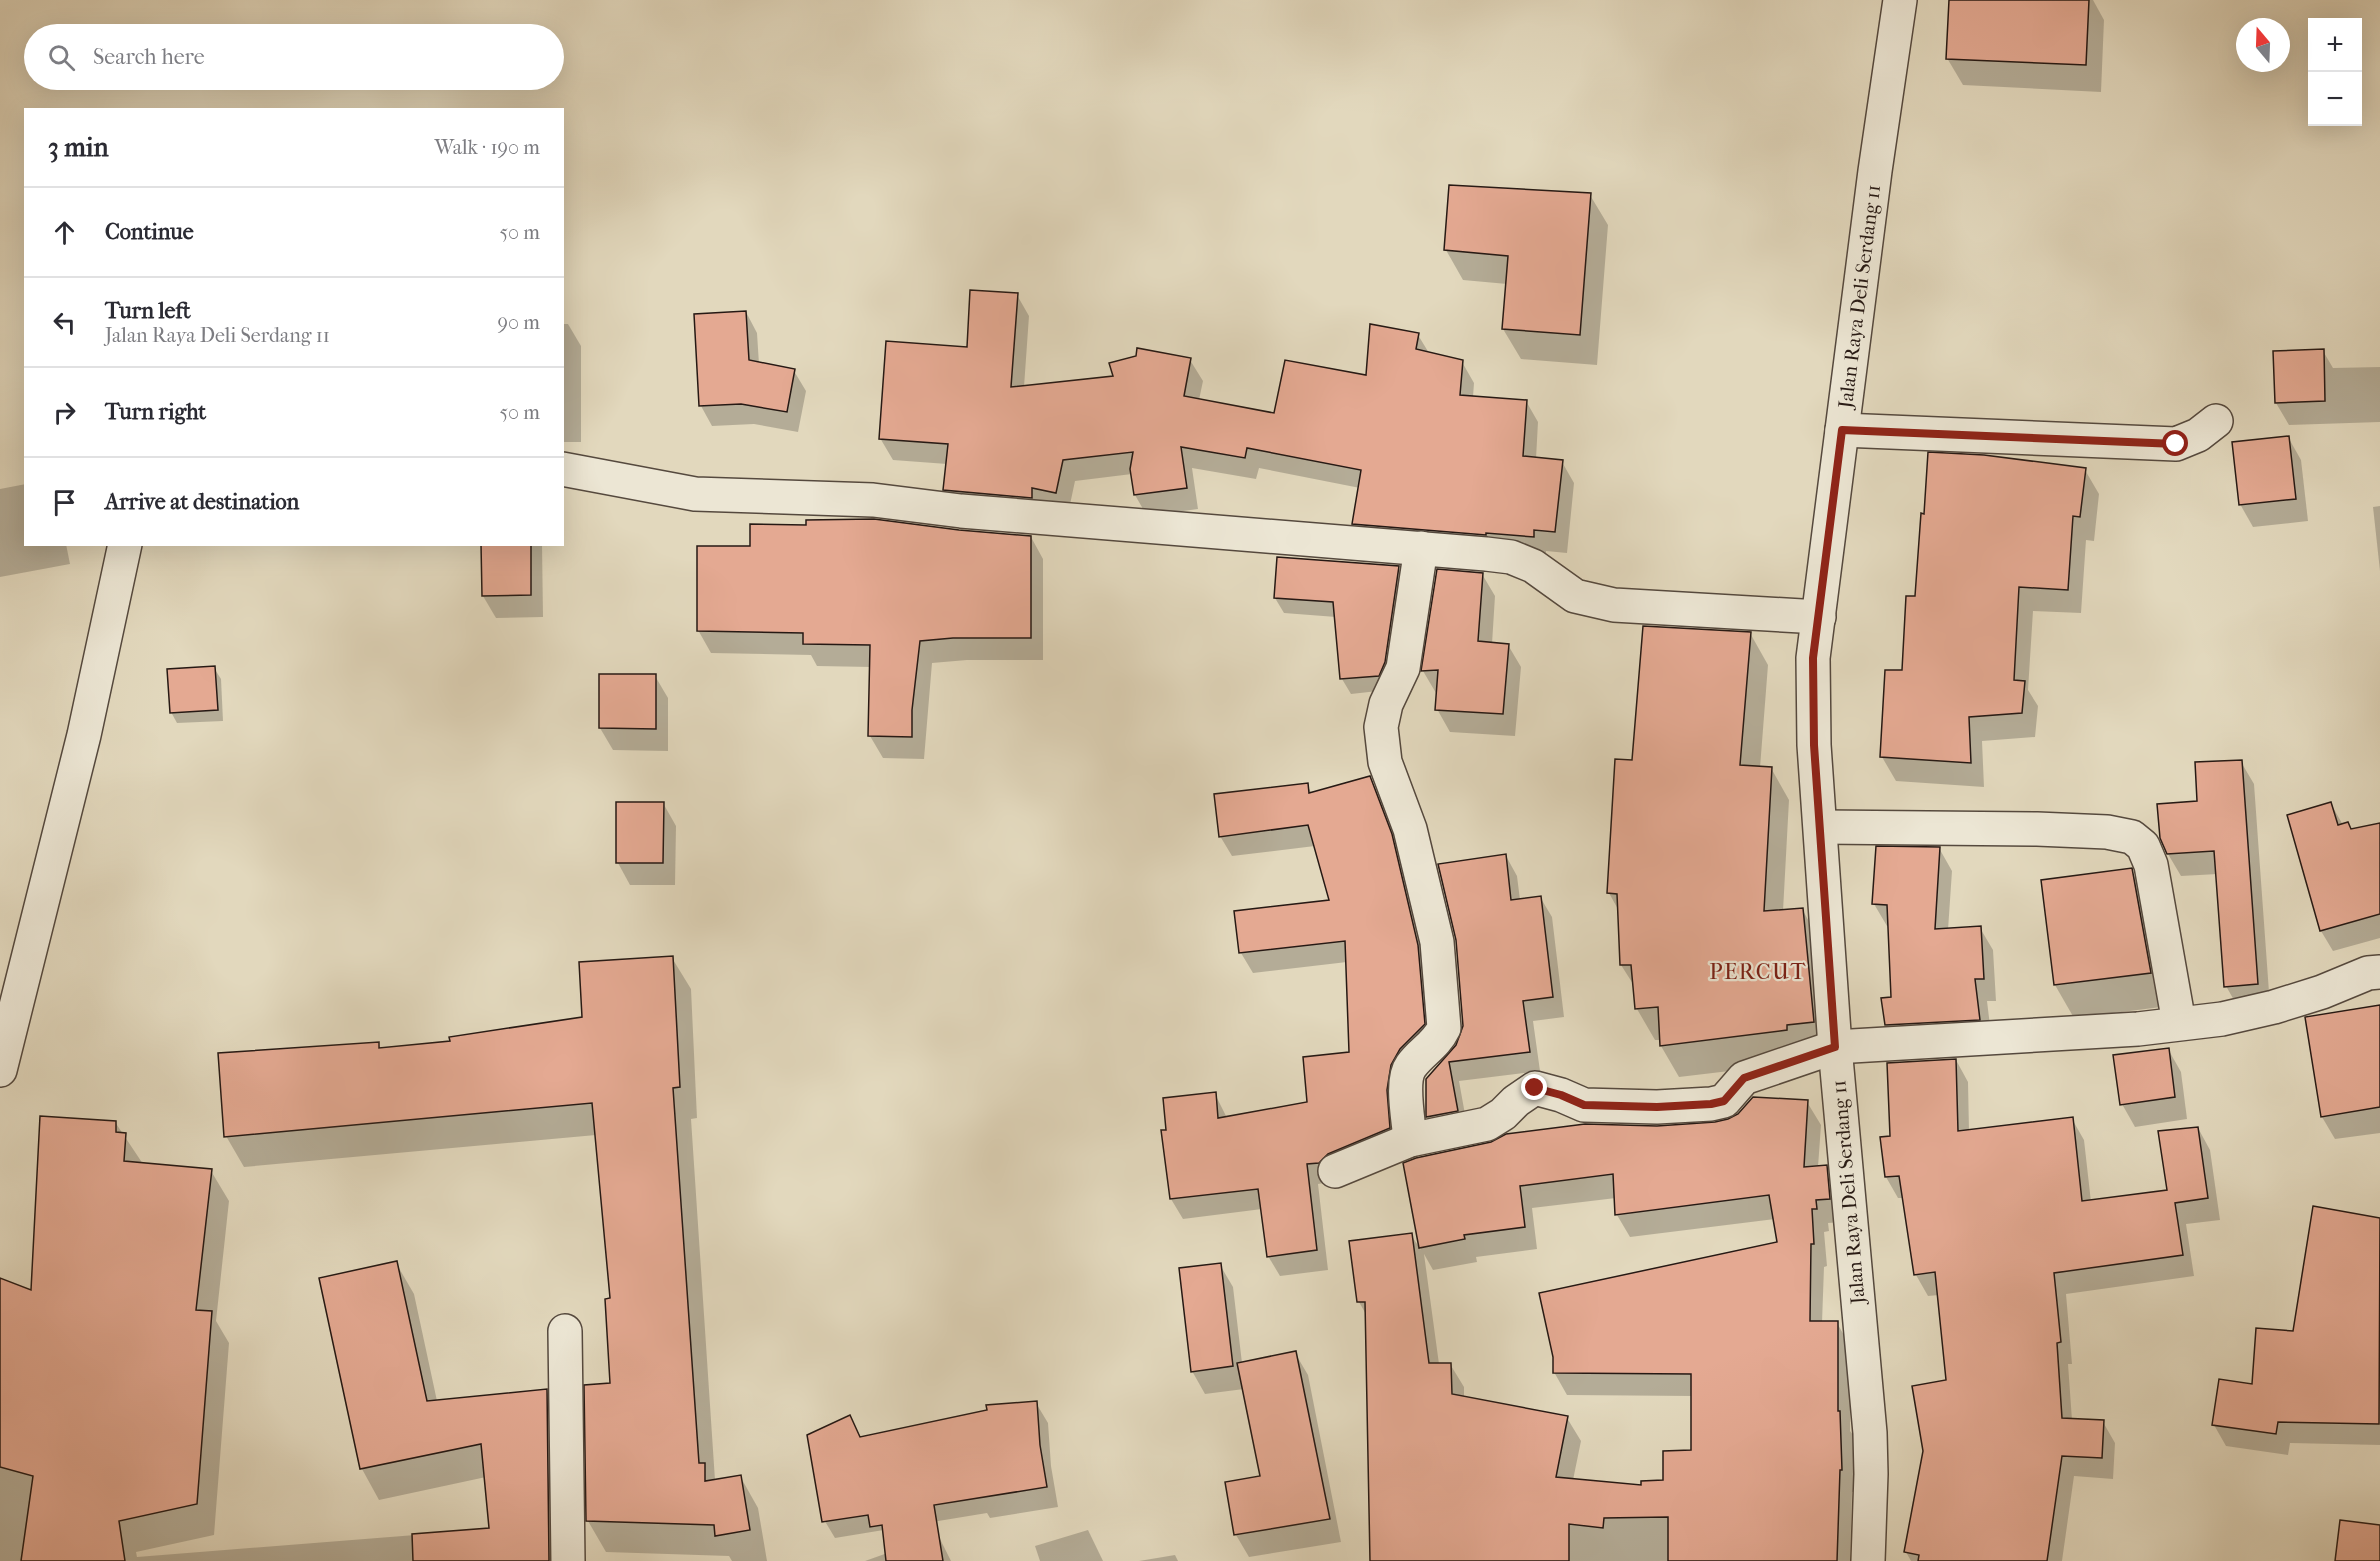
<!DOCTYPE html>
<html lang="en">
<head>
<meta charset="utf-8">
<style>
	body { margin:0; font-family:"IM FELL French Canon",serif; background:#f7f7f7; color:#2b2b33 }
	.controls { position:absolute; right:18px; top:18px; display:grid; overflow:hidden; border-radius:0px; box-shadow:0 6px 24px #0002 }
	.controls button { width:54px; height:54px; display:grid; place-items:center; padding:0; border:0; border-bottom:2px solid #e1e1e2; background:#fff; color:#2b2b33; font:30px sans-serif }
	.compass { position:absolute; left:2236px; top:18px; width:54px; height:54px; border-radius:50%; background:#fff; box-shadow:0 6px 24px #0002; rotate:341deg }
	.stop { position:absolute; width:18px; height:18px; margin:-14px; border:4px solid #8f2418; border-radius:50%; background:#fff }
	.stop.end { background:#8f2418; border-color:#fff; box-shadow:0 2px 6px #0008 }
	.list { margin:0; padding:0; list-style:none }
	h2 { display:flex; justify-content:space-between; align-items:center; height:78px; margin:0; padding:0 24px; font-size:26px }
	h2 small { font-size:20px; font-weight:400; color:#7c7c81 }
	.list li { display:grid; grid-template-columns:39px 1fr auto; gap:18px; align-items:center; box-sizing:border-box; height:90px; padding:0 24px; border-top:2px solid #e1e1e2 }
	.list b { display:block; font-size:22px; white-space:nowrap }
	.list p { margin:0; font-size:20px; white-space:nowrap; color:#7c7c81 }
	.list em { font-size:20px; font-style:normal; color:#7c7c81 }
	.icon { flex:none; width:33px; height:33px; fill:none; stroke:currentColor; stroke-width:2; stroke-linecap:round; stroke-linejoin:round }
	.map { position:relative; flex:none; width:2380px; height:1561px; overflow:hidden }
	.search { position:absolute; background:#fff; box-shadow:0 6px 24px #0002; left:24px; top:24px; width:540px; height:66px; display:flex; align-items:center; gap:15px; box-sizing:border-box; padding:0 21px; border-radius:33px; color:#7c7c81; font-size:22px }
	.panel { position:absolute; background:#fff; box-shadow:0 6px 24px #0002; left:24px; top:108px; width:540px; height:438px; border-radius:0px }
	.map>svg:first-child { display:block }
</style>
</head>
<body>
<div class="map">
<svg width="2380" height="1561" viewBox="0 0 2380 1561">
	<rect width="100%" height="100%" fill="#e2d8bd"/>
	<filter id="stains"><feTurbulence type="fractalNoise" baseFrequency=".00333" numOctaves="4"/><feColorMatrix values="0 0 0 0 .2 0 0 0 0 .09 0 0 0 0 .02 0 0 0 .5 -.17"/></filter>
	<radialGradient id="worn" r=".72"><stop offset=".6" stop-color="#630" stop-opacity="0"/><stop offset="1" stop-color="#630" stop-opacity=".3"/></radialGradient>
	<g fill="#0003" fill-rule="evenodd">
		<path d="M 1951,0 L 2093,0 L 2104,20 L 2101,92 L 1963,85 L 1947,58 Z"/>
		<path d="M 1590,195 L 1608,225 L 1597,365 L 1521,359 L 1503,329 L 1507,284 L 1463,280 L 1446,250 Z"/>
		<path d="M 1017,295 L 1029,316 L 1024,387 L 1115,377 L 1190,360 L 1203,381 L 1199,400 L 1275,415 L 1368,377 L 1418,335 L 1429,353 L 1462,362 L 1474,383 L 1473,397 L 1526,401 L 1538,422 L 1536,459 L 1562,462 L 1574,483 L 1567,553 L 1546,551 L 1546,558 L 1366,545 L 1354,524 L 1360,488 L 1259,468 L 1256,479 L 1192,468 L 1198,509 L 1147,516 L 1135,495 L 1132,474 L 1075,481 L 1068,514 L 956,511 L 944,489 L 947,464 L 893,460 L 880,438 Z"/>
		<path d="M 746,312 L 757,333 L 759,364 L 794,371 L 806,391 L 798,432 L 754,424 L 712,426 L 701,406 L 696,315 Z"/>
		<path d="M 562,324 L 568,324 L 581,346 L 581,442 L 562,442 Z"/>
		<path d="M 2323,351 L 2333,368 L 2380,367 L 2380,422 L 2289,425 L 2276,403 Z"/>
		<path d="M 2288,437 L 2301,460 L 2308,521 L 2253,527 L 2240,504 Z"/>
		<path d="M 2085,470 L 2099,494 L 2094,541 L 2086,540 L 2081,613 L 2033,611 L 2028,690 L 2038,706 L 2035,737 L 1982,741 L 1984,787 L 1896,781 L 1882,757 L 1903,672 L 1916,598 Z"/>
		<path d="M 26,484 L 26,544 L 66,544 L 70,564 L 0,577 L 0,489 Z"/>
		<path d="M 2380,506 L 2380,571 L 2373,507 Z"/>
		<path d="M 959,531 L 1031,537 L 1043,559 L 1043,660 L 967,660 L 932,663 L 924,759 L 883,758 L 870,736 L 871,667 L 817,666 L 811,655 L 711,653 L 698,630 L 751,547 Z"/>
		<path d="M 482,544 L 542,544 L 543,617 L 496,618 L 483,596 Z"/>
		<path d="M 1398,567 L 1407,582 L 1387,690 L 1351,694 L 1342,679 L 1336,617 L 1284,613 L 1275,598 Z"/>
		<path d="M 1438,570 L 1482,574 L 1495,596 L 1492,644 L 1508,645 L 1521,667 L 1515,736 L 1450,732 L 1437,709 L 1438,693 L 1436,693 L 1423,671 Z"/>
		<path d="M 1750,633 L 1768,665 L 1760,768 L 1771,768 L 1789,800 L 1783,911 L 1802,909 L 1820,941 L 1831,1054 L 1805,1062 L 1679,1077 L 1661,1046 L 1661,1040 L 1655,1040 L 1637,1009 L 1635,987 L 1621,965 L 1619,911 L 1609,893 L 1634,761 Z"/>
		<path d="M 214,668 L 221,679 L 223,721 L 177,723 L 171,712 Z"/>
		<path d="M 655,676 L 668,698 L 668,751 L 613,750 L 600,728 Z"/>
		<path d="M 2241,762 L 2254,784 L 2270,1006 L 2239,1009 L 2226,986 L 2218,874 L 2181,876 L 2168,854 L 2199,802 Z"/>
		<path d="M 1369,777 L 1381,797 L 1403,856 L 1429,966 L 1436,1045 L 1398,1112 L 1401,1148 L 1330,1182 L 1318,1184 L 1328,1270 L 1280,1276 L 1268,1256 L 1262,1209 L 1183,1219 L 1171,1199 L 1168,1131 L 1215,1094 L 1227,1118 L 1308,1103 L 1350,1053 L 1347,962 L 1253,973 L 1241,953 L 1236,913 L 1331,901 L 1315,846 L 1232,856 L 1220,836 L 1307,785 L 1312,794 Z"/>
		<path d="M 663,803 L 676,826 L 675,885 L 630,885 L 618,863 Z"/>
		<path d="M 2331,804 L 2343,825 L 2351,830 L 2380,824 L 2380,938 L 2333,951 L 2321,931 Z"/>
		<path d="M 1939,848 L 1952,871 L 1948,930 L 1980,928 L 1993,950 L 1996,1001 L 1987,1001 L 1992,1042 L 1899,1047 L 1886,1025 L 1892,998 L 1889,926 L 1887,926 L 1874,904 Z"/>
		<path d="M 1506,856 L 1517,876 L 1520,900 L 1540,897 L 1552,917 L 1564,1017 L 1533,1021 L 1540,1071 L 1459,1081 L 1468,1131 L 1439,1137 L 1428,1117 L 1427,1079 L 1457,1046 L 1464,1027 Z"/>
		<path d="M 2131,870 L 2150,903 L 2169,1006 L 2074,1018 L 2055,985 Z"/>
		<path d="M 672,958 L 691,989 L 697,1118 L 691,1119 L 715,1480 L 740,1476 L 758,1508 L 767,1561 L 732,1561 L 729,1556 L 606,1552 L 588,1521 L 611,1384 L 612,1300 L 596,1135 L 244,1167 L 226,1136 L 378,1043 L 381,1049 L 451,1042 L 584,1019 Z"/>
		<path d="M 2380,1005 L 2380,1133 L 2335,1139 L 2322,1117 L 2307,1018 Z"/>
		<path d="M 2168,1049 L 2181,1072 L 2187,1119 L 2135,1127 L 2122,1104 Z"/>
		<path d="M 1956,1060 L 1968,1082 L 1969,1131 L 2072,1119 L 2084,1140 L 2091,1202 L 2168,1191 L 2198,1128 L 2210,1150 L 2220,1220 L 2186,1224 L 2194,1276 L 2066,1294 L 2072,1364 L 2068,1364 L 2072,1420 L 2103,1422 L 2115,1443 L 2113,1479 L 2074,1476 L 2062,1561 L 1911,1561 L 1906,1552 L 1948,1381 L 1939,1295 L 1928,1296 L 1916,1275 L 1904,1198 L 1898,1198 L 1886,1177 L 1892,1138 Z"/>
		<path d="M 1807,1102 L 1821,1125 L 1818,1167 L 1826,1166 L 1839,1189 L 1842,1222 L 1828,1223 L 1829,1231 L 1824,1232 L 1827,1266 L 1824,1267 L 1822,1323 L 1837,1323 L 1850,1346 L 1850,1431 L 1853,1435 L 1854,1492 L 1852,1492 L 1850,1561 L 1371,1561 L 1367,1316 L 1359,1302 L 1411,1235 L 1421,1250 L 1405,1164 L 1657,1127 L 1715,1124 ZM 1616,1198 L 1617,1215 L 1630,1237 L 1775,1219 L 1779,1244 L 1554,1372 L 1567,1395 L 1692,1396 L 1693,1451 L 1665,1482 L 1642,1487 L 1573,1480 L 1581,1441 L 1567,1418 L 1464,1398 L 1464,1387 L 1450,1364 L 1439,1364 L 1424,1254 L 1433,1270 L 1477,1262 L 1476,1257 L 1537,1249 L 1532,1208 Z"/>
		<path d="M 115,1122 L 143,1164 L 211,1171 L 229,1201 L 216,1321 L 229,1343 L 214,1535 L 136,1552 L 137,1557 L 491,1529 L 486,1477 L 379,1500 L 362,1469 L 321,1279 L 396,1263 L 414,1294 L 437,1401 L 546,1390 L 564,1421 L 566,1561 L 0,1561 L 0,1279 L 32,1292 Z"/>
		<path d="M 2314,1207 L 2380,1220 L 2380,1445 L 2290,1443 L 2288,1455 L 2226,1446 L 2214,1425 L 2253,1385 L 2295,1333 Z"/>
		<path d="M 1220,1265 L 1233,1287 L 1242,1363 L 1295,1353 L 1308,1375 L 1341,1542 L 1249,1557 L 1236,1535 L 1227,1483 L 1262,1478 L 1244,1389 L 1205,1394 L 1192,1371 Z"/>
		<path d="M 1036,1403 L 1048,1423 L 1051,1466 L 1058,1507 L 990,1518 L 987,1513 L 835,1538 L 823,1518 L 850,1417 L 862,1439 Z"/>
		<path d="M 1088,1530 L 1103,1561 L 1040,1561 L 1035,1546 Z"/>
		<path d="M 938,1535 L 951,1561 L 865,1561 Z"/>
		<path d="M 1175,1555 L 1178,1561 L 1139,1561 Z"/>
	</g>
	<g fill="#e4a992" stroke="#261914" stroke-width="1.5">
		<path d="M 1949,0 L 2089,0 L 2086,65 L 1946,59 Z"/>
		<path d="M 1449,185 L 1591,193 L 1580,335 L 1502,329 L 1508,256 L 1444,250 Z"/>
		<path d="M 970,290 L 1018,293 L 1011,387 L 1113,376 L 1109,363 L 1136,356 L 1137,348 L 1191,358 L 1184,396 L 1274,413 L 1285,360 L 1366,375 L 1370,324 L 1419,333 L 1416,349 L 1463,360 L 1460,395 L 1527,400 L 1523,456 L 1563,460 L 1555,532 L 1534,530 L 1534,537 L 1486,533 L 1486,535 L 1352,524 L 1361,470 L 1247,448 L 1245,458 L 1181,447 L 1187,488 L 1134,495 L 1130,469 L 1133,452 L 1063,460 L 1056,493 L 1032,488 L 1032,498 L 943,490 L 948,444 L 879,439 L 886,341 L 967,347 Z"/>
		<path d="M 746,311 L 749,360 L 795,369 L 787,412 L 741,404 L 699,406 L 694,314 Z"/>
		<path d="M 2324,349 L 2325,401 L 2275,403 L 2273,351 Z"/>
		<path d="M 2289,436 L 2296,499 L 2239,505 L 2232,442 Z"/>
		<path d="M 1928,452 L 1984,455 L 2086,468 L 2080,517 L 2073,516 L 2068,590 L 2019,587 L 2014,680 L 2025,681 L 2022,713 L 1969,717 L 1971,763 L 1880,757 L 1885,670 L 1902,670 L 1906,596 L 1915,596 L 1921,513 L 1924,514 Z"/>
		<path d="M 874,519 L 959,530 L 1031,536 L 1031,638 L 953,638 L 920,641 L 912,710 L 912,737 L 868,736 L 870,645 L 803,644 L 803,633 L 697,631 L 697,546 L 750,546 L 750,524 L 806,525 L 806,520 Z"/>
		<path d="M 481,544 L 531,544 L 531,595 L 482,596 Z"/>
		<path d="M 1277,557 L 1399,566 L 1385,662 L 1379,676 L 1340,679 L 1333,602 L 1274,598 Z"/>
		<path d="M 1437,569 L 1483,573 L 1478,641 L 1509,644 L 1503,714 L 1435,710 L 1438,670 L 1421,671 Z"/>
		<path d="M 1643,626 L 1751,632 L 1740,765 L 1772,767 L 1764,911 L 1803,908 L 1814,1022 L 1787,1025 L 1787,1030 L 1660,1046 L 1658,1007 L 1635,1009 L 1631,965 L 1620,965 L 1617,894 L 1607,893 L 1615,759 L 1632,760 Z"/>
		<path d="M 215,666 L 218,710 L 170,713 L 167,669 Z"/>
		<path d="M 599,674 L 656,674 L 656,729 L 599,728 Z"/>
		<path d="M 2242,760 L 2258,984 L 2224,987 L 2214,851 L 2167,854 L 2160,838 L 2157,804 L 2197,801 L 2195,762 Z"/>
		<path d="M 1370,776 L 1392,834 L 1418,945 L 1425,1024 L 1400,1049 L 1391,1065 L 1387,1090 L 1390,1128 L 1328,1154 L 1319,1163 L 1307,1164 L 1317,1250 L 1267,1257 L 1258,1189 L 1170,1199 L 1161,1130 L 1166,1130 L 1163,1098 L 1216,1092 L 1218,1118 L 1307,1102 L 1303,1057 L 1349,1052 L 1345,941 L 1239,953 L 1234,911 L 1329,900 L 1308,825 L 1219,837 L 1214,794 L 1308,783 L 1309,793 Z"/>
		<path d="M 616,802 L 664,802 L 663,863 L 616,863 Z"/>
		<path d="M 2331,802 L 2338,825 L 2348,822 L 2351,829 L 2380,823 L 2380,914 L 2320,931 L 2287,815 Z"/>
		<path d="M 1876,846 L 1940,847 L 1935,929 L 1981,926 L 1984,979 L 1975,979 L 1980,1020 L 1885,1025 L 1881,998 L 1891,997 L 1887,905 L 1872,904 Z"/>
		<path d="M 1506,854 L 1511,900 L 1541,896 L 1553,997 L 1523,1001 L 1530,1052 L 1449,1062 L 1458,1111 L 1426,1117 L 1426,1079 L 1456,1045 L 1463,1026 L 1456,940 L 1438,864 Z"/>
		<path d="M 2132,868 L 2151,973 L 2054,985 L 2041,880 Z"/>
		<path d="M 673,956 L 680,1087 L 673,1088 L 699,1463 L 705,1463 L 705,1481 L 741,1475 L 750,1530 L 715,1536 L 714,1525 L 586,1521 L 584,1385 L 610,1383 L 605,1299 L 610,1298 L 592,1103 L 224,1137 L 218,1053 L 379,1042 L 379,1048 L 450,1041 L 449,1037 L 582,1017 L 579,962 Z"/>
		<path d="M 2380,1005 L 2380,1107 L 2321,1117 L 2305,1017 Z"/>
		<path d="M 2169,1048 L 2175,1097 L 2120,1105 L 2113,1055 Z"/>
		<path d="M 1956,1059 L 1958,1131 L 2073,1117 L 2082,1201 L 2167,1190 L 2158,1131 L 2198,1127 L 2208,1198 L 2175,1203 L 2183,1255 L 2054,1273 L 2061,1342 L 2057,1343 L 2062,1418 L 2104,1420 L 2102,1458 L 2062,1456 L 2047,1561 L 1918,1561 L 1919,1555 L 1904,1552 L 1923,1451 L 1912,1386 L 1946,1380 L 1935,1272 L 1914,1275 L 1899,1176 L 1885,1177 L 1880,1137 L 1890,1136 L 1887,1063 Z"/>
		<path d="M 1753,1097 L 1808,1100 L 1804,1167 L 1827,1165 L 1830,1199 L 1816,1200 L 1817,1209 L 1812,1209 L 1814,1244 L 1811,1244 L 1810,1321 L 1838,1321 L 1838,1411 L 1840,1411 L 1842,1470 L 1840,1470 L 1837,1561 L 1668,1561 L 1668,1517 L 1604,1518 L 1603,1528 L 1569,1524 L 1569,1561 L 1370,1561 L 1365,1302 L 1357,1302 L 1349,1241 L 1412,1233 L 1429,1363 L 1451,1363 L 1452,1394 L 1568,1416 L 1556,1477 L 1641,1485 L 1641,1481 L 1663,1480 L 1663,1451 L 1691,1450 L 1691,1374 L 1553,1373 L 1553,1357 L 1539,1293 L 1777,1242 L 1769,1195 L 1615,1215 L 1613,1174 L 1520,1186 L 1525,1227 L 1464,1235 L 1465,1239 L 1419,1248 L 1403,1163 L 1416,1158 L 1491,1142 L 1506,1134 L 1585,1124 L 1657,1126 L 1715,1122 L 1728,1119 L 1738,1114 Z"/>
		<path d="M 40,1116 L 116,1121 L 116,1132 L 126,1133 L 124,1161 L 212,1169 L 196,1310 L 212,1311 L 197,1504 L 119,1521 L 125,1561 L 21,1561 L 33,1476 L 0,1467 L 0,1278 L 31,1290 Z"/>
		<path d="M 2313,1206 L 2380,1218 L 2379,1424 L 2278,1422 L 2276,1434 L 2212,1425 L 2219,1379 L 2252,1384 L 2256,1328 L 2293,1331 Z"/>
		<path d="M 397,1261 L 427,1401 L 547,1389 L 549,1561 L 413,1561 L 412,1534 L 489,1528 L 481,1444 L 360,1469 L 319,1278 Z"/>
		<path d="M 1221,1263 L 1233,1366 L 1191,1372 L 1179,1268 Z"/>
		<path d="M 1296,1351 L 1330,1519 L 1234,1535 L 1225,1482 L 1260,1476 L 1237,1363 Z"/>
		<path d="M 1037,1401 L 1040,1445 L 1047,1487 L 934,1505 L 943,1561 L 886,1561 L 882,1525 L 870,1527 L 868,1515 L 822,1522 L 807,1435 L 850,1415 L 860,1437 L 987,1410 L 986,1405 Z"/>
		<path d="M 2340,1520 L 2380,1525 L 2380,1561 L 2335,1561 Z"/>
	</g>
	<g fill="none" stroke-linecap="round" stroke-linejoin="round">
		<defs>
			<g id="minor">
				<path d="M 1842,430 L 2176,444 L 2198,435 L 2216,421"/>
				<path d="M 562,469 L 695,494 L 873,500 L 961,511 L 1486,554 L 1511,557 L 1533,566 L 1575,596 L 1614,605 L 1819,617"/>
				<path d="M 1821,827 L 2037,829 L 2107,832 L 2132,837 L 2143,846 L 2151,865 L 2179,1023"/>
				<path d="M 0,1070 L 84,735 L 125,544"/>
				<path d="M 1410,1140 C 1409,1122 1400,1081 1411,1066 C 1421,1052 1436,1045 1444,1028 L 1437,942 L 1410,829 L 1385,762 L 1381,727 L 1386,704 L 1403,668 L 1421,548"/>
				<path d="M 1335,1171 L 1410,1140 L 1487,1124 L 1503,1114 L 1516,1101 L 1535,1088 L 1561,1095 L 1584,1105 L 1657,1107 L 1711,1104 L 1724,1101 L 1744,1078 L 1835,1047 L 2138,1029 L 2222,1019 L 2274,1007 L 2322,992 L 2368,973 L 2380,972"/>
				<path d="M 565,1331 L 568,1561"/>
				<path id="s1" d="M 1868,1561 L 1871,1474 L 1870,1433 L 1835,1047 L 1814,745 L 1813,658 L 1875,171 L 1900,0"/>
			</g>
		</defs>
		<use href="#minor" stroke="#55493e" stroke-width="36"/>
		<use href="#minor" stroke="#ece6d4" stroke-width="33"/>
	</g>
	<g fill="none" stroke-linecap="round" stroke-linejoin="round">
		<path stroke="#8f2418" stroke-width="8" d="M 1535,1088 L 1561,1095 L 1584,1105 L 1657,1107 L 1711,1104 L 1724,1101 L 1744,1078 L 1835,1047 L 1814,745 L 1813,658 L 1842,430 L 2176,444"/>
	</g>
	<g text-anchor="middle" stroke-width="4.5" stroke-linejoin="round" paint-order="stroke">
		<g font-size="20" fill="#261914" stroke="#ece6d4">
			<text dy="7" stroke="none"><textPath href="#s1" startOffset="1270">Jalan Raya Deli Serdang 11</textPath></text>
			<text transform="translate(1848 1192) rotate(-95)" y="7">Jalan Raya Deli Serdang 11</text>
		</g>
		<g font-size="22" letter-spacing="1.5" fill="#7a1f14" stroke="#ece6d4">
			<text x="1758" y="979">PERCUT</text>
		</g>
	</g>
	<rect width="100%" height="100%" filter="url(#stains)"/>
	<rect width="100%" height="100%" fill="url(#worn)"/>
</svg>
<div class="controls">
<button>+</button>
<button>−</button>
</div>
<svg class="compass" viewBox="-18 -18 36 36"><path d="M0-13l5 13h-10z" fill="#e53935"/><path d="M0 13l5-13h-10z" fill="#7c7c81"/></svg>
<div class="stop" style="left:2176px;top:444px"></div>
<div class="stop end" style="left:1535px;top:1088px"></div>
<div class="search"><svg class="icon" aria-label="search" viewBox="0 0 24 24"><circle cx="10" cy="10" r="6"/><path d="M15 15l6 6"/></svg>Search here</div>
<section class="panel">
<h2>3 min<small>Walk · 190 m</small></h2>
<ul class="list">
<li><svg class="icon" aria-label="ahead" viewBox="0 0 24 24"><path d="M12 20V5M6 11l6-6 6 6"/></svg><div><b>Continue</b></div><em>50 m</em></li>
<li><svg class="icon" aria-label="left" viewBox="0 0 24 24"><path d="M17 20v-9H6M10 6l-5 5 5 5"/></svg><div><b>Turn left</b><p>Jalan Raya Deli Serdang 11</p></div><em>90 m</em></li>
<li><svg class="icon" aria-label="right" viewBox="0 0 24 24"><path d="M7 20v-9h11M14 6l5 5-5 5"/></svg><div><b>Turn right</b></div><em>50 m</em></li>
<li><svg class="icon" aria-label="arrive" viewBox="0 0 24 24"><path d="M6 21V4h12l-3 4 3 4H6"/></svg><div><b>Arrive at destination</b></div></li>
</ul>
</section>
</div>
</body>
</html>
